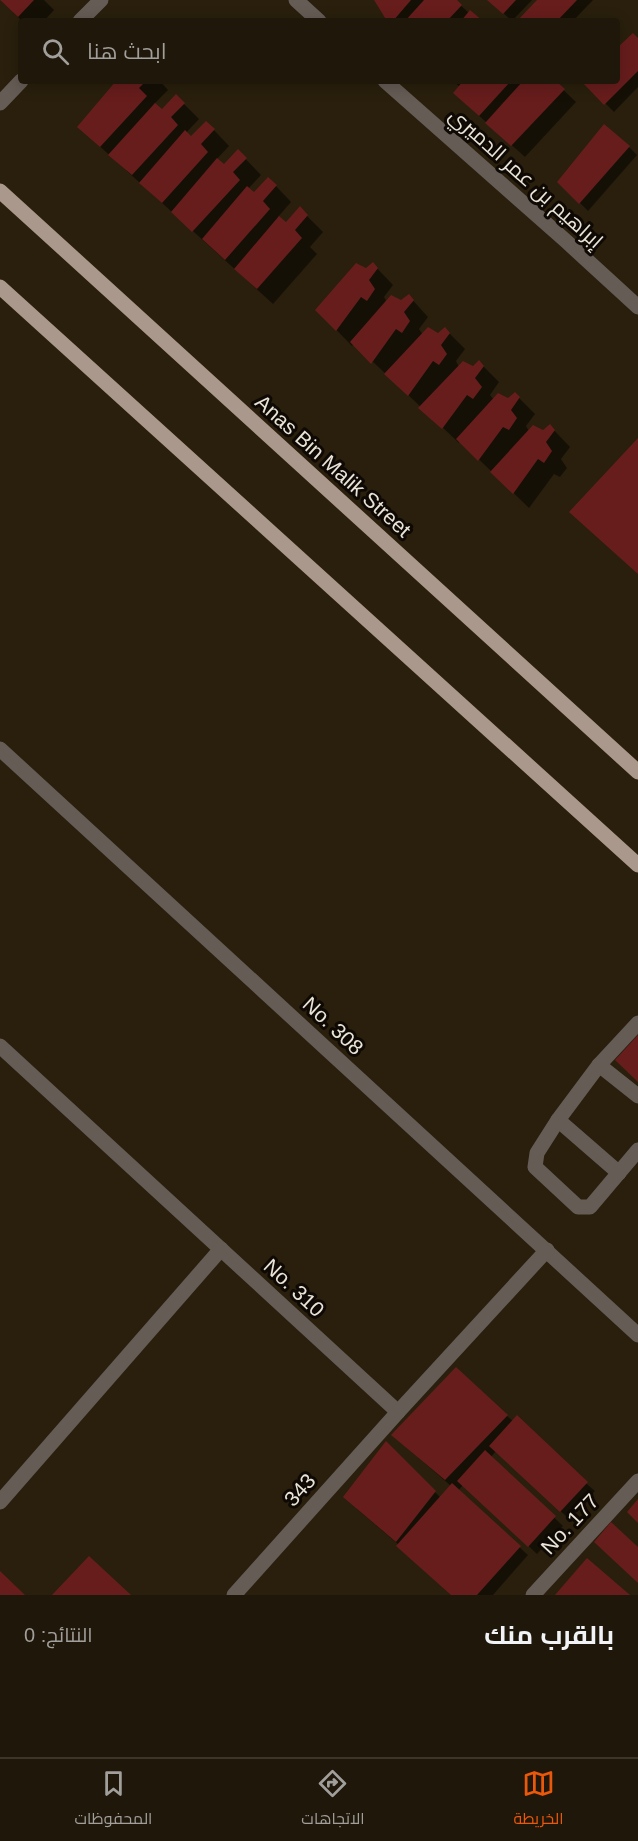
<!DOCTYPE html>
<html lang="ar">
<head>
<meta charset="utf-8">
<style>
	body { margin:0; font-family:Arial,Cairo,sans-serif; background:#272012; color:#f1f3f6; direction:rtl }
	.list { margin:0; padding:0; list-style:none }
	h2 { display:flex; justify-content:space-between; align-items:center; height:78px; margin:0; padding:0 24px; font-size:26px }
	h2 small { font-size:20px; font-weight:400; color:#a19f9c }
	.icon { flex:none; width:33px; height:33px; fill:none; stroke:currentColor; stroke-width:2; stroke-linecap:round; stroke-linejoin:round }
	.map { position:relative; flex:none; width:638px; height:1595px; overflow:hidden; direction:ltr }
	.search { position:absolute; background:#1f1709; box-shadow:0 3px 15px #0003; left:18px; right:18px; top:18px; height:66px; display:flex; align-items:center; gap:15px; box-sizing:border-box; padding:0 21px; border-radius:6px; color:#a19f9c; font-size:22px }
	.sheet { height:162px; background:#1f1709 }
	nav { display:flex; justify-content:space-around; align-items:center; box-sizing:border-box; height:84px; border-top:2px solid #3c362a; background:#1f1709; font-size:16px; color:#a19f9c }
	nav a { display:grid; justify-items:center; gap:3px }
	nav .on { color:#ea580c }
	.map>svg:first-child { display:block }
</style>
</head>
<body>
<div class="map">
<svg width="638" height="1595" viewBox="0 0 638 1595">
	<rect width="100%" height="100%" fill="#291f0c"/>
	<g fill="#0007">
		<path d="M 0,0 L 44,0 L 54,10 L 44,21 L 22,21 Z"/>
		<path d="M 375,0 L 455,0 L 469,13 L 481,21 L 388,21 Z"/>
		<path d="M 489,0 L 532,0 L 512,21 Z"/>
		<path d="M 539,0 L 593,0 L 573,21 L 519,21 Z"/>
		<path d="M 638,40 L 638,87 L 614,112 L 584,82 L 617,81 L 617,50 Z"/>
		<path d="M 118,81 L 160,81 L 168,90 L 154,104 L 162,111 L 176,96 L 199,119 L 186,133 L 191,138 L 214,130 L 229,146 L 216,160 L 224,166 L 238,151 L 261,175 L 248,189 L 254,194 L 276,186 L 291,202 L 278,217 L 286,224 L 300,209 L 323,232 L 310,247 L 317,254 L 273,304 L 95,142 Z"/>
		<path d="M 453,81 L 554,81 L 576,102 L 525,157 L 467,105 L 460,87 Z"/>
		<path d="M 629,147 L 637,155 L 588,211 L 559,182 Z"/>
		<path d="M 373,264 L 393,285 L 384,297 L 387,302 L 402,302 L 409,296 L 428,317 L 419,329 L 423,335 L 438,334 L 445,329 L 465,349 L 456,361 L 459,367 L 473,367 L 479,362 L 499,382 L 490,395 L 494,400 L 508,400 L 515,394 L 535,414 L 526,426 L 529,431 L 543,432 L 550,426 L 570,447 L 561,459 L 567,468 L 560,477 L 554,474 L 529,508 L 460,441 L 459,443 L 354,344 L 352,346 L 317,310 Z"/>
		<path d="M 507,1416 L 595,1491 L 569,1519 L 496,1451 L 491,1457 L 563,1526 L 537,1554 L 463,1485 L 458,1491 L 528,1555 L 493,1595 L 452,1595 L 399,1545 L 357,1509 L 386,1444 L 441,1498 L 451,1486 L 406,1447 Z"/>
	</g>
	<g fill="#671d1c">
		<path d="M 0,0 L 34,0 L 18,17 Z"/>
		<path d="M 374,0 L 411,0 L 393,21 L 387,21 Z"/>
		<path d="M 424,0 L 457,0 L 462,5 L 447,21 L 405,21 Z"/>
		<path d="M 487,0 L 516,0 L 503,14 Z"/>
		<path d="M 537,0 L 577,0 L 557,21 L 517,21 Z"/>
		<path d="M 470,10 L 483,21 L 461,21 Z"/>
		<path d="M 633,33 L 638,38 L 638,71 L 604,105 L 581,81 L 617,81 L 617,48 Z"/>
		<path d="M 116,81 L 146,81 L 139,88 L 147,96 L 100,147 L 77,127 Z"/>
		<path d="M 463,81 L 511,81 L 479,116 L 453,93 Z"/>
		<path d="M 523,81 L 556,81 L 565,89 L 511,146 L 485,123 Z"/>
		<path d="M 176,94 L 185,103 L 171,117 L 178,125 L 132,175 L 108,155 L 155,103 L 162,109 Z"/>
		<path d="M 206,121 L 215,129 L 201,144 L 208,152 L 162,203 L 139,183 L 185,130 L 191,136 Z"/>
		<path d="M 604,124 L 630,146 L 579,204 L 557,182 Z"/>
		<path d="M 238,149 L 247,158 L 233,172 L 240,180 L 192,232 L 171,212 L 217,158 L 224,164 Z"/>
		<path d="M 268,177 L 277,185 L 263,201 L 270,209 L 225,260 L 202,239 L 247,186 L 254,192 Z"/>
		<path d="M 300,206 L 308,215 L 295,230 L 302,238 L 257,289 L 234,269 L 279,216 L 286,222 Z"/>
		<path d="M 373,262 L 378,268 L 369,280 L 375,289 L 367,301 L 361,297 L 336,331 L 315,310 L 356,263 L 366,268 Z"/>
		<path d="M 409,294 L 414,300 L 404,312 L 410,321 L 402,333 L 396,329 L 371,364 L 350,342 L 391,295 L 401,300 Z"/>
		<path d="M 428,327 L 438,333 L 445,327 L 450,333 L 441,345 L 447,354 L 439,365 L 433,361 L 408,396 L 384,374 Z"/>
		<path d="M 479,360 L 484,366 L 475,378 L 482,387 L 473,399 L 467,395 L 442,429 L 418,408 L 463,361 L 473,366 Z"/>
		<path d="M 515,392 L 520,397 L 511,410 L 517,418 L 509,430 L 503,427 L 478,461 L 456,439 L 498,393 L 508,398 Z"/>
		<path d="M 550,424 L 555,430 L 546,442 L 552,451 L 544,463 L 538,459 L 513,494 L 490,472 L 533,425 L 543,430 Z"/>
		<path d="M 638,438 L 638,574 L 569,512 Z"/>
		<path d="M 638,1035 L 638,1082 L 615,1060 Z"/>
		<path d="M 456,1367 L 508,1415 L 445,1480 L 391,1435 Z"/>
		<path d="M 517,1415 L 588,1482 L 560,1512 L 489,1446 Z"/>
		<path d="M 386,1441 L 436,1491 L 396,1542 L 343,1497 Z"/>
		<path d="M 485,1450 L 556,1516 L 528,1547 L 457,1481 Z"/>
		<path d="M 452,1483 L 521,1546 L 477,1595 L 451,1595 L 396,1546 Z"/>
		<path d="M 638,1499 L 638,1523 L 627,1512 Z"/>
		<path d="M 611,1522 L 638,1547 L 638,1583 L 594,1542 Z"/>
		<path d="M 89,1556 L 131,1595 L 52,1595 Z"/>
		<path d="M 587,1558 L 630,1595 L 555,1595 Z"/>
		<path d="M 0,1571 L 25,1595 L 0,1595 Z"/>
	</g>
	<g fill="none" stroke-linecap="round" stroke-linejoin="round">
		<g stroke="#665c56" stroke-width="15">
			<path d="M 296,0 L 319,21"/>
			<path d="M 80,21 L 101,0"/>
			<path d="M 385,81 L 566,241 L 638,307"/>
			<path d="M 0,103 L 21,81"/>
			<path d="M 0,749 L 638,1335"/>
			<path d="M 638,1023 L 599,1065 L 558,1120 L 537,1153 L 535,1167 L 578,1207 L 590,1207 L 638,1150"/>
			<path d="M 0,1046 L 398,1412 L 547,1250"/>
			<path d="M 599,1065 L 638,1096"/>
			<path d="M 558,1120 L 619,1173"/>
			<path d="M 0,1502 L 221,1249"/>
			<path d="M 234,1595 L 398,1412"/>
			<path d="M 533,1595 L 638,1481"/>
		</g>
		<g stroke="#ab988c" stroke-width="15">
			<path d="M 0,191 L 638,772"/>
			<path d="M 0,287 L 638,865"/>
		</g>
	</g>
	<g text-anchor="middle" stroke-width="6" stroke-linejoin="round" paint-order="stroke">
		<g font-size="21" fill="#eae4d8" stroke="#0e0904">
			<text transform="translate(526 178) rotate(42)" y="7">إبراهيم بن عمر الدميري</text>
			<text transform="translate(333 466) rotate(42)" y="7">Anas Bin Malik Street</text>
			<text transform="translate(333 1026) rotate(43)" y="7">No. 308</text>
			<text transform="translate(294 1288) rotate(43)" y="7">No. 310</text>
			<text transform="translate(300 1490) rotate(-48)" y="7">343</text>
			<text transform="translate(570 1524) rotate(-47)" y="7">No. 177</text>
		</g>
	</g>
</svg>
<div class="search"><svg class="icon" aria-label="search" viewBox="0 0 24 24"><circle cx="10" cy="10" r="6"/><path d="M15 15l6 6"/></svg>ابحث هنا</div>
</div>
<section class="sheet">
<h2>بالقرب منك<small>النتائج: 0</small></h2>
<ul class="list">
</ul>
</section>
<nav>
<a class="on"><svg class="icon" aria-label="map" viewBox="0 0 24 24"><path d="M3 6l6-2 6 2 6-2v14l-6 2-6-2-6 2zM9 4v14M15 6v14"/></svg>الخريطة</a>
<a><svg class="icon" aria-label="directions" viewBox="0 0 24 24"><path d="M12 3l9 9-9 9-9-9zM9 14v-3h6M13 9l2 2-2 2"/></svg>الاتجاهات</a>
<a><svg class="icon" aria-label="saved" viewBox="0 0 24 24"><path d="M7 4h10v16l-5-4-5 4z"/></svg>المحفوظات</a>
</nav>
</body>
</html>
